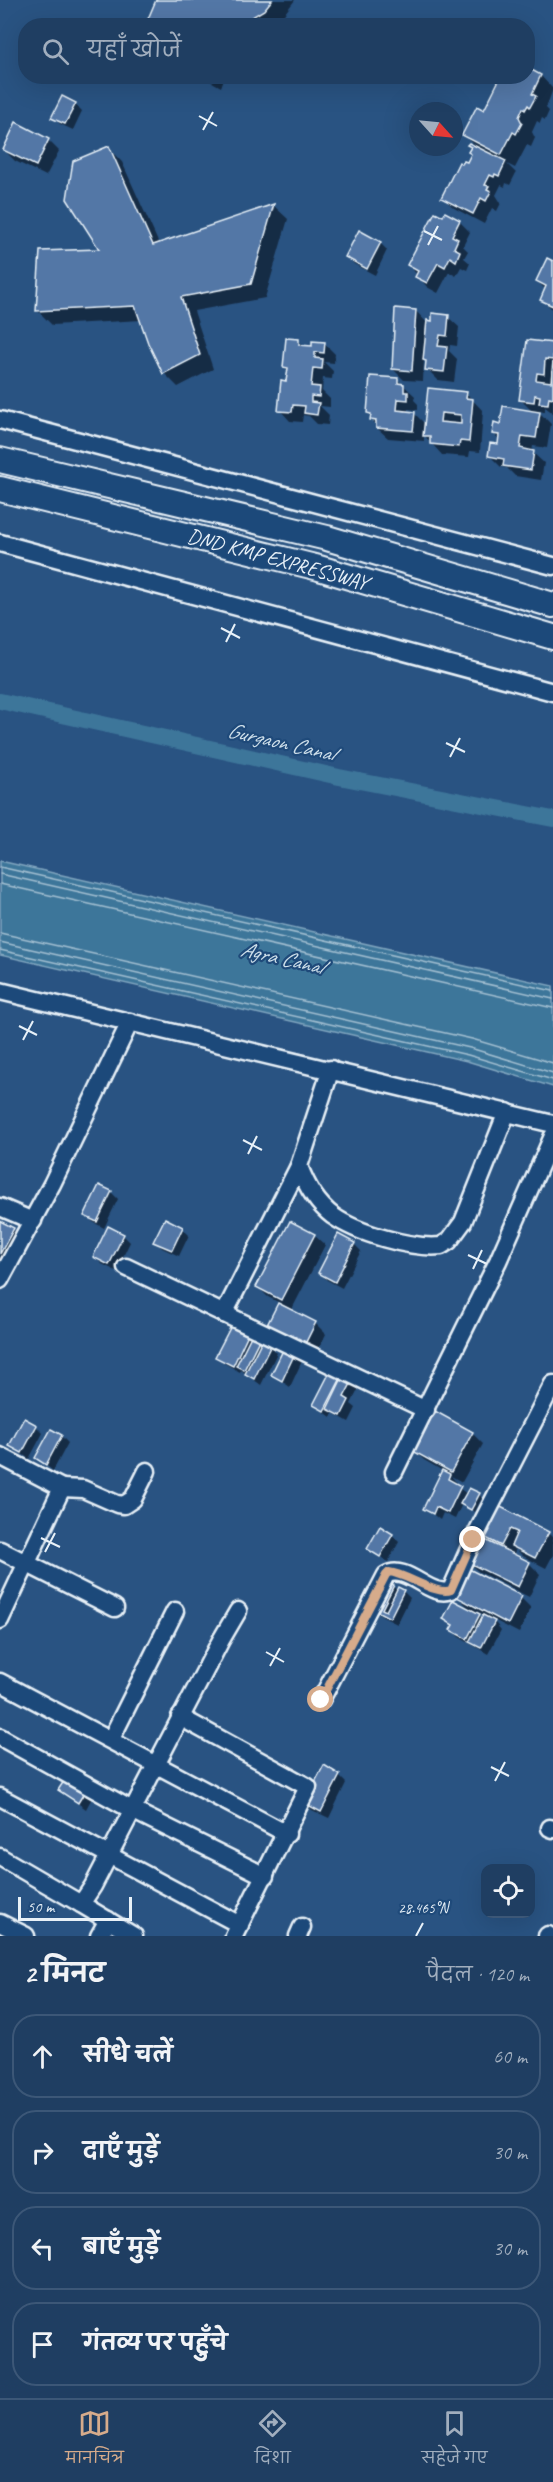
<!DOCTYPE html>
<html lang="hi">
<head>
<meta charset="utf-8">
<style>
	body { margin:0; font-family:Caveat,"Playpen Sans Deva",sans-serif; background:#274568; color:#f1f3f6 }
	.controls { position:absolute; right:18px; bottom:18px; display:grid; overflow:hidden; border-radius:12px; box-shadow:0 6px 24px #0002 }
	.controls button { width:54px; height:54px; display:grid; place-items:center; padding:0; border:0; border-bottom:2px solid #3c5777; background:#1f3e62; color:#f1f3f6; font:30px sans-serif }
	.compass { position:absolute; left:409px; top:102px; width:54px; height:54px; border-radius:50%; background:#1f3e62; box-shadow:0 6px 24px #0002; rotate:117deg }
	.scale { position:absolute; left:18px; bottom:15px; width:114px; box-sizing:border-box; padding-left:6px; border:3px solid #e8f1f8; border-top:0; font-size:16px; line-height:21px; white-space:nowrap; color:#e8f1f8; -webkit-text-stroke:4px #1f4a7a; paint-order:stroke }
	.stop { position:absolute; width:18px; height:18px; margin:-14px; border:4px solid #d6ab8b; border-radius:50%; background:#fff }
	.stop.end { background:#d6ab8b; border-color:#fff; box-shadow:0 2px 6px #0008 }
	.list { margin:0; padding:0; list-style:none }
	h2 { display:flex; justify-content:space-between; align-items:center; height:78px; margin:0; padding:0 24px; font-size:26px }
	h2 small { font-size:20px; font-weight:400; color:#a1aebe }
	.list li { display:grid; grid-template-columns:39px 1fr auto; gap:18px; align-items:center; box-sizing:border-box; height:84px; margin:0 12px 12px; padding:0 12px; border:2px solid #3c5777; border-radius:24px }
	.list b { display:block; font-size:22px; white-space:nowrap }
	.list em { font-size:20px; font-style:normal; color:#a1aebe }
	.icon { flex:none; width:33px; height:33px; fill:none; stroke:currentColor; stroke-width:2; stroke-linecap:round; stroke-linejoin:round }
	.map { position:relative; flex:none; width:553px; height:1936px; overflow:hidden }
	.search { position:absolute; background:#1f3e62; box-shadow:0 6px 24px #0002; left:18px; right:18px; top:18px; height:66px; display:flex; align-items:center; gap:15px; box-sizing:border-box; padding:0 21px; border-radius:24px; color:#a1aebe; font-size:22px }
	.sheet { height:462px; background:#1f3e62 }
	nav { display:flex; justify-content:space-around; align-items:center; box-sizing:border-box; height:84px; border-top:2px solid #3c5777; background:#1f3e62; font-size:16px; color:#a1aebe }
	nav a { display:grid; justify-items:center; gap:3px }
	nav .on { color:#d6ab8b }
	.map>svg:first-child { display:block }
</style>
</head>
<body>
<div class="map">
<svg width="553" height="1936" viewBox="0 0 553 1936">
	<rect width="100%" height="100%" fill="#295382"/>
	<filter id="ink" filterUnits="userSpaceOnUse"><feTurbulence type="fractalNoise" baseFrequency=".0167" numOctaves="2"/><feDisplacementMap in="SourceGraphic" scale="12" xChannelSelector="R" yChannelSelector="G"/><feConvolveMatrix kernelMatrix="1 2 1 2 8 2 1 2 1" color-interpolation-filters="sRGB"/></filter>
	<g filter="url(#ink)">
		<path fill="#3e769a" stroke="#82a7c0" stroke-width="1.5" d="M 0,861 L 553,986 L 553,1087 L 467,1061 L 0,955 Z"/>
		<g fill="#0007" fill-rule="evenodd">
			<path d="M 158,0 L 295,0 L 275,26 L 147,26 Z"/>
			<path d="M 528,70 L 541,76 L 553,89 L 546,108 L 549,111 L 545,120 L 542,118 L 540,123 L 537,121 L 532,132 L 535,138 L 531,147 L 527,145 L 515,168 L 507,164 L 516,173 L 510,185 L 506,183 L 505,187 L 501,185 L 496,195 L 501,203 L 497,211 L 492,208 L 484,224 L 454,208 L 443,198 L 468,164 L 474,144 L 464,135 L 484,112 L 528,76 Z"/>
			<path d="M 201,76 L 225,76 L 221,87 Z"/>
			<path d="M 75,104 L 82,111 L 73,130 L 60,124 L 53,117 Z"/>
			<path d="M 48,140 L 59,151 L 46,176 L 15,161 L 4,150 Z"/>
			<path d="M 108,148 L 122,162 L 159,244 L 274,206 L 288,219 L 265,298 L 194,311 L 213,369 L 178,387 L 164,373 L 142,320 L 52,325 L 38,311 L 102,250 Z"/>
			<path d="M 445,214 L 459,221 L 470,232 L 463,246 L 468,251 L 464,258 L 470,263 L 467,270 L 461,267 L 456,276 L 449,272 L 438,293 L 427,287 L 409,265 Z"/>
			<path d="M 380,243 L 387,250 L 375,275 L 354,264 L 347,257 Z"/>
			<path d="M 553,262 L 553,310 L 542,299 L 546,290 L 537,281 Z"/>
			<path d="M 416,311 L 428,324 L 448,317 L 459,327 L 457,346 L 450,345 L 449,351 L 457,359 L 454,382 L 438,380 L 427,369 L 428,363 L 424,359 L 423,381 L 404,380 L 393,369 Z"/>
			<path d="M 299,341 L 305,347 L 313,348 L 324,343 L 335,354 L 334,363 L 324,362 L 333,371 L 332,379 L 323,378 L 322,391 L 330,399 L 330,407 L 320,406 L 329,415 L 328,425 L 317,424 L 309,416 L 303,415 L 302,422 L 290,421 L 280,410 L 288,382 L 289,371 L 284,367 Z"/>
			<path d="M 553,344 L 553,413 L 545,407 L 545,412 L 538,411 L 551,424 L 547,448 L 533,446 L 532,452 L 544,463 L 541,480 L 515,476 L 507,468 L 501,467 L 490,456 L 499,446 L 500,440 L 494,434 L 501,425 L 533,412 L 521,400 Z"/>
			<path d="M 397,379 L 415,396 L 414,400 L 418,404 L 418,410 L 408,409 L 407,413 L 414,413 L 426,425 L 466,393 L 483,411 L 480,452 L 470,451 L 469,457 L 442,455 L 424,435 L 424,441 L 388,438 L 377,428 L 369,413 Z"/>
			<path d="M 111,1192 L 118,1199 L 104,1228 L 93,1222 L 86,1215 Z"/>
			<path d="M 0,1222 L 13,1229 L 24,1240 L 0,1284 Z"/>
			<path d="M 182,1228 L 189,1235 L 179,1256 L 162,1248 L 155,1241 Z"/>
			<path d="M 123,1235 L 130,1242 L 116,1271 L 102,1264 L 95,1257 Z"/>
			<path d="M 314,1235 L 325,1245 L 291,1311 L 315,1323 L 326,1334 L 315,1356 L 268,1327 L 280,1303 L 268,1297 L 258,1287 Z"/>
			<path d="M 354,1244 L 361,1251 L 342,1288 L 327,1280 L 320,1273 Z"/>
			<path d="M 247,1335 L 261,1345 L 270,1346 L 277,1353 L 261,1385 L 241,1370 L 240,1372 L 224,1363 L 217,1356 Z"/>
			<path d="M 286,1348 L 303,1359 L 290,1387 L 273,1375 Z"/>
			<path d="M 342,1375 L 359,1388 L 351,1404 L 356,1408 L 349,1422 L 333,1413 L 331,1417 L 315,1405 Z"/>
			<path d="M 434,1412 L 472,1433 L 483,1444 L 462,1482 L 451,1476 L 456,1482 L 455,1485 L 467,1494 L 479,1494 L 482,1498 L 475,1512 L 462,1504 L 455,1519 L 443,1513 L 440,1520 L 425,1508 L 443,1471 L 424,1460 L 413,1450 Z"/>
			<path d="M 36,1426 L 43,1433 L 29,1459 L 11,1446 Z"/>
			<path d="M 61,1436 L 68,1443 L 53,1471 L 37,1458 Z"/>
			<path d="M 483,1526 L 548,1533 L 553,1538 L 553,1555 L 546,1568 L 523,1556 L 516,1549 L 513,1555 L 529,1563 L 540,1574 L 529,1597 L 479,1572 L 468,1562 L 497,1547 L 488,1538 L 490,1533 Z"/>
			<path d="M 392,1535 L 399,1542 L 388,1562 L 369,1549 Z"/>
			<path d="M 393,1586 L 398,1591 L 403,1591 L 410,1598 L 397,1624 L 381,1616 L 374,1609 Z"/>
			<path d="M 457,1596 L 521,1598 L 531,1608 L 519,1633 L 492,1619 L 501,1630 L 488,1654 L 459,1637 L 452,1630 L 454,1627 L 445,1619 L 471,1610 ZM 476,1611 L 484,1615 L 483,1619 L 476,1612 Z"/>
			<path d="M 339,1776 L 346,1783 L 329,1818 L 312,1810 L 305,1803 Z"/>
			<path d="M 86,1789 L 93,1796 L 86,1809 L 59,1790 Z"/>
		</g>
		<g fill="none" stroke-linecap="round" stroke-linejoin="round">
			<g stroke="#a4c0d2" stroke-width="1.5">
				<path d="M 0,867 L 553,991"/>
				<path d="M 0,874 L 553,999"/>
				<path d="M 0,884 L 553,1008"/>
				<path d="M 0,933 L 472,1039 L 553,1063"/>
				<path d="M 0,942 L 470,1048 L 553,1073"/>
				<path d="M 0,950 L 468,1055 L 553,1080"/>
			</g>
			<path stroke="#3e769a" stroke-width="16" d="M 0,701 L 339,777 L 553,819"/>
		</g>
		<g fill="#5377a6" stroke="#e8f1f8" stroke-width="1.5" fill-rule="evenodd">
			<path d="M 156,0 L 272,0 L 264,10 L 237,26 L 145,26 Z"/>
			<path d="M 528,68 L 541,75 L 532,94 L 536,96 L 530,107 L 528,105 L 525,110 L 523,108 L 519,117 L 522,123 L 516,134 L 513,132 L 501,155 L 462,135 L 477,106 L 484,110 L 501,76 L 528,76 Z"/>
			<path d="M 62,96 L 76,103 L 65,124 L 51,118 Z"/>
			<path d="M 16,122 L 49,139 L 36,166 L 3,150 Z"/>
			<path d="M 469,143 L 506,161 L 499,176 L 495,174 L 494,177 L 490,175 L 485,185 L 489,186 L 487,189 L 491,191 L 486,201 L 481,198 L 473,214 L 441,198 L 459,162 L 462,164 L 464,161 L 467,162 L 471,154 L 468,152 L 471,147 L 467,145 Z"/>
			<path d="M 109,146 L 153,245 L 274,204 L 251,284 L 181,297 L 200,355 L 163,374 L 148,343 L 135,306 L 36,311 L 40,251 L 99,249 L 67,199 L 73,161 Z"/>
			<path d="M 435,212 L 443,216 L 445,212 L 460,220 L 452,236 L 458,239 L 454,248 L 460,251 L 456,261 L 450,257 L 445,267 L 438,263 L 427,283 L 415,277 L 418,271 L 407,265 Z"/>
			<path d="M 359,230 L 381,242 L 367,269 L 345,257 Z"/>
			<path d="M 547,258 L 553,261 L 553,306 L 540,300 L 546,286 L 536,281 Z"/>
			<path d="M 395,308 L 416,310 L 412,371 L 392,369 Z"/>
			<path d="M 432,313 L 449,315 L 447,336 L 440,335 L 438,346 L 447,347 L 444,372 L 425,370 L 426,361 L 423,360 L 427,320 L 432,321 Z"/>
			<path d="M 286,338 L 299,339 L 299,345 L 312,346 L 312,341 L 325,342 L 324,353 L 315,352 L 315,358 L 323,359 L 322,369 L 313,368 L 311,386 L 320,387 L 319,397 L 311,396 L 311,402 L 319,403 L 317,415 L 304,413 L 305,406 L 293,405 L 292,412 L 278,411 L 281,380 L 286,381 L 288,368 L 283,367 Z"/>
			<path d="M 527,340 L 553,343 L 553,360 L 545,359 L 544,374 L 537,373 L 536,380 L 551,382 L 553,361 L 553,398 L 549,397 L 548,404 L 539,403 L 540,396 L 535,395 L 534,402 L 519,400 Z"/>
			<path d="M 370,376 L 398,378 L 398,383 L 404,384 L 404,392 L 408,392 L 408,400 L 398,399 L 397,410 L 415,412 L 413,431 L 376,428 L 376,421 L 370,420 L 371,414 L 367,413 Z"/>
			<path d="M 428,388 L 467,392 L 466,398 L 473,399 L 469,442 L 460,441 L 459,447 L 430,444 L 430,436 L 423,436 ZM 441,413 L 461,415 L 461,424 L 440,422 Z"/>
			<path d="M 503,406 L 540,412 L 536,438 L 522,436 L 520,448 L 534,451 L 531,470 L 503,466 L 504,459 L 488,456 L 490,443 L 498,444 L 499,435 L 492,434 L 494,422 L 500,424 Z"/>
			<path d="M 99,1185 L 112,1191 L 97,1222 L 84,1216 Z"/>
			<path d="M 165,1218 L 183,1227 L 172,1250 L 153,1242 Z"/>
			<path d="M 0,1221 L 14,1228 L 0,1254 Z"/>
			<path d="M 290,1221 L 315,1234 L 281,1300 L 256,1287 Z"/>
			<path d="M 108,1226 L 124,1234 L 109,1265 L 93,1257 Z"/>
			<path d="M 338,1234 L 355,1243 L 335,1282 L 318,1273 Z"/>
			<path d="M 278,1303 L 316,1322 L 304,1346 L 266,1327 Z"/>
			<path d="M 231,1326 L 248,1334 L 233,1366 L 215,1357 Z"/>
			<path d="M 251,1336 L 259,1340 L 244,1370 L 236,1366 Z"/>
			<path d="M 262,1340 L 271,1345 L 254,1379 L 245,1374 Z"/>
			<path d="M 285,1346 L 296,1351 L 282,1381 L 271,1375 Z"/>
			<path d="M 332,1368 L 343,1374 L 324,1411 L 313,1405 Z"/>
			<path d="M 343,1376 L 353,1380 L 344,1397 L 349,1400 L 341,1416 L 327,1409 Z"/>
			<path d="M 433,1410 L 473,1432 L 451,1472 L 411,1450 Z"/>
			<path d="M 24,1418 L 37,1425 L 22,1453 L 9,1446 Z"/>
			<path d="M 51,1429 L 62,1435 L 46,1465 L 35,1458 Z"/>
			<path d="M 442,1470 L 450,1474 L 448,1479 L 461,1486 L 448,1513 L 436,1507 L 433,1514 L 423,1509 Z"/>
			<path d="M 469,1488 L 480,1493 L 471,1510 L 460,1504 Z"/>
			<path d="M 493,1503 L 549,1532 L 535,1558 L 511,1546 L 517,1532 L 510,1529 L 501,1546 L 486,1538 L 490,1530 L 481,1526 Z"/>
			<path d="M 380,1526 L 393,1534 L 380,1557 L 367,1549 Z"/>
			<path d="M 479,1537 L 530,1562 L 518,1587 L 467,1562 Z"/>
			<path d="M 469,1569 L 522,1596 L 508,1624 L 455,1596 Z"/>
			<path d="M 386,1581 L 394,1585 L 382,1609 L 386,1611 L 398,1587 L 404,1590 L 390,1618 L 373,1609 Z"/>
			<path d="M 453,1600 L 480,1614 L 467,1639 L 450,1630 L 453,1625 L 443,1619 Z"/>
			<path d="M 483,1615 L 495,1621 L 481,1648 L 469,1642 Z"/>
			<path d="M 324,1765 L 340,1775 L 321,1812 L 304,1803 Z"/>
			<path d="M 66,1778 L 87,1788 L 78,1803 L 58,1790 Z"/>
		</g>
		<g fill="none" stroke-linecap="round" stroke-linejoin="round">
			<defs>
				<g id="minor">
					<path d="M 0,420 L 553,566"/>
					<path d="M 0,543 L 553,692"/>
					<path d="M 0,991 L 553,1124"/>
					<path d="M 331,1069 L 299,1166 C 306,1185 317,1204 333,1216 C 357,1233 411,1249 441,1246 L 449,1241 L 463,1222 L 507,1112"/>
					<path d="M 0,1207 L 33,1221"/>
					<path d="M 126,1267 L 426,1410"/>
					<path d="M 0,1280 L 52,1184 L 130,1022"/>
					<path d="M 224,1314 L 299,1166"/>
					<path d="M 0,1456 L 62,1488 L 0,1620"/>
					<path d="M 394,1472 L 498,1261 L 553,1136"/>
					<path d="M 62,1488 L 83,1489 L 117,1504 L 124,1505 L 133,1499 L 147,1471"/>
					<path d="M 0,1550 L 115,1608"/>
					<path d="M 0,1682 L 287,1834"/>
					<path d="M 321,1700 L 386,1575 C 407,1563 430,1599 451,1590 L 473,1540 L 553,1384"/>
					<path d="M 180,1717 L 308,1787 L 234,1936"/>
					<path d="M 0,1737 L 132,1810 L 265,1876"/>
					<path d="M 111,1739 L 175,1611"/>
					<path d="M 0,1797 L 240,1925"/>
					<path d="M 550,1828 L 553,1829"/>
					<path d="M 0,1857 L 81,1904 L 93,1886 L 221,1640 L 238,1611"/>
					<path d="M 81,1904 L 134,1936"/>
					<path d="M 0,1923 L 26,1936"/>
					<path d="M 99,1936 L 108,1920"/>
					<path d="M 298,1936 L 302,1927"/>
					<path d="M 547,1936 L 548,1935"/>
				</g>
				<g id="highway">
					<path d="M 0,460 L 327,538 L 553,605"/>
					<path d="M 0,489 L 319,568 L 553,637"/>
				</g>
			</defs>
			<use href="#minor" stroke="#e8f1f8" stroke-width="21"/>
			<use href="#highway" stroke="#e8f1f8" stroke-width="28"/>
			<use href="#minor" stroke="#1f4a7a" stroke-width="16"/>
			<use href="#highway" stroke="#1f4a7a" stroke-width="24"/>
		</g>
	</g>
	<g fill="none" stroke-linecap="round" stroke-linejoin="round" filter="url(#ink)">
		<path stroke="#d6ab8b" stroke-width="8" d="M 321,1700 L 386,1575 L 389,1572 C 407,1574 437,1596 451,1590 L 473,1540"/>
	</g>
	<path fill="none" stroke="#e8f1f8" stroke-width="2" d="M 199,116 L 217,126M 203,130 L 213,112M 424,231 L 442,240M 428,245 L 438,226M 221,628 L 240,638M 226,642 L 235,624M 446,743 L 465,752M 450,757 L 460,738M 19,1026 L 37,1035M 23,1040 L 33,1021M 243,1140 L 262,1150M 248,1154 L 257,1136M 468,1255 L 487,1264M 473,1269 L 482,1250M 41,1538 L 60,1547M 45,1552 L 55,1533M 266,1652 L 284,1662M 270,1666 L 280,1648M 491,1767 L 509,1776M 495,1781 L 505,1762M 416,1936 L 423,1923"/>
	<g text-anchor="middle" stroke-width="4.5" stroke-linejoin="round" paint-order="stroke">
		<g font-size="21" fill="#e8f1f8" stroke="#1f4a7a">
			<text transform="translate(278 559) rotate(15)" y="7">DND KMP EXPRESSWAY</text>
		</g>
		<g font-size="22" font-style="italic" fill="#cedfea" stroke="#1f4a7a">
			<text transform="translate(281 741) rotate(13)" y="8">Gurgaon Canal</text>
			<text transform="translate(282 957) rotate(13)" y="8">Agra Canal</text>
		</g>
	</g>
	<g font-size="15" text-anchor="middle" fill="#e8f1f8" stroke="#1f4a7a" stroke-width="4.5" stroke-linejoin="round" paint-order="stroke">
		<text x="423" y="1913">28.465°N</text>
	</g>
</svg>
<div class="controls">
<button><svg class="icon" aria-label="locate" viewBox="0 0 24 24"><circle cx="12" cy="12" r="6"/><path d="M12 2v4M12 18v4M2 12h4M18 12h4"/></svg></button>
</div>
<svg class="compass" viewBox="-18 -18 36 36"><path d="M0-13l5 13h-10z" fill="#e53935"/><path d="M0 13l5-13h-10z" fill="#a1aebe"/></svg>
<div class="scale">50 m</div>
<div class="stop" style="left:321px;top:1700px"></div>
<div class="stop end" style="left:473px;top:1540px"></div>
<div class="search"><svg class="icon" aria-label="search" viewBox="0 0 24 24"><circle cx="10" cy="10" r="6"/><path d="M15 15l6 6"/></svg>यहाँ खोजें</div>
</div>
<section class="sheet">
<h2>2 मिनट<small>पैदल · 120 m</small></h2>
<ul class="list">
<li><svg class="icon" aria-label="ahead" viewBox="0 0 24 24"><path d="M12 20V5M6 11l6-6 6 6"/></svg><div><b>सीधे चलें</b></div><em>60 m</em></li>
<li><svg class="icon" aria-label="right" viewBox="0 0 24 24"><path d="M7 20v-9h11M14 6l5 5-5 5"/></svg><div><b>दाएँ मुड़ें</b></div><em>30 m</em></li>
<li><svg class="icon" aria-label="left" viewBox="0 0 24 24"><path d="M17 20v-9H6M10 6l-5 5 5 5"/></svg><div><b>बाएँ मुड़ें</b></div><em>30 m</em></li>
<li><svg class="icon" aria-label="arrive" viewBox="0 0 24 24"><path d="M6 21V4h12l-3 4 3 4H6"/></svg><div><b>गंतव्य पर पहुँचे</b></div></li>
</ul>
</section>
<nav>
<a class="on"><svg class="icon" aria-label="map" viewBox="0 0 24 24"><path d="M3 6l6-2 6 2 6-2v14l-6 2-6-2-6 2zM9 4v14M15 6v14"/></svg>मानचित्र</a>
<a><svg class="icon" aria-label="directions" viewBox="0 0 24 24"><path d="M12 3l9 9-9 9-9-9zM9 14v-3h6M13 9l2 2-2 2"/></svg>दिशा</a>
<a><svg class="icon" aria-label="saved" viewBox="0 0 24 24"><path d="M7 4h10v16l-5-4-5 4z"/></svg>सहेजे गए</a>
</nav>
</body>
</html>
